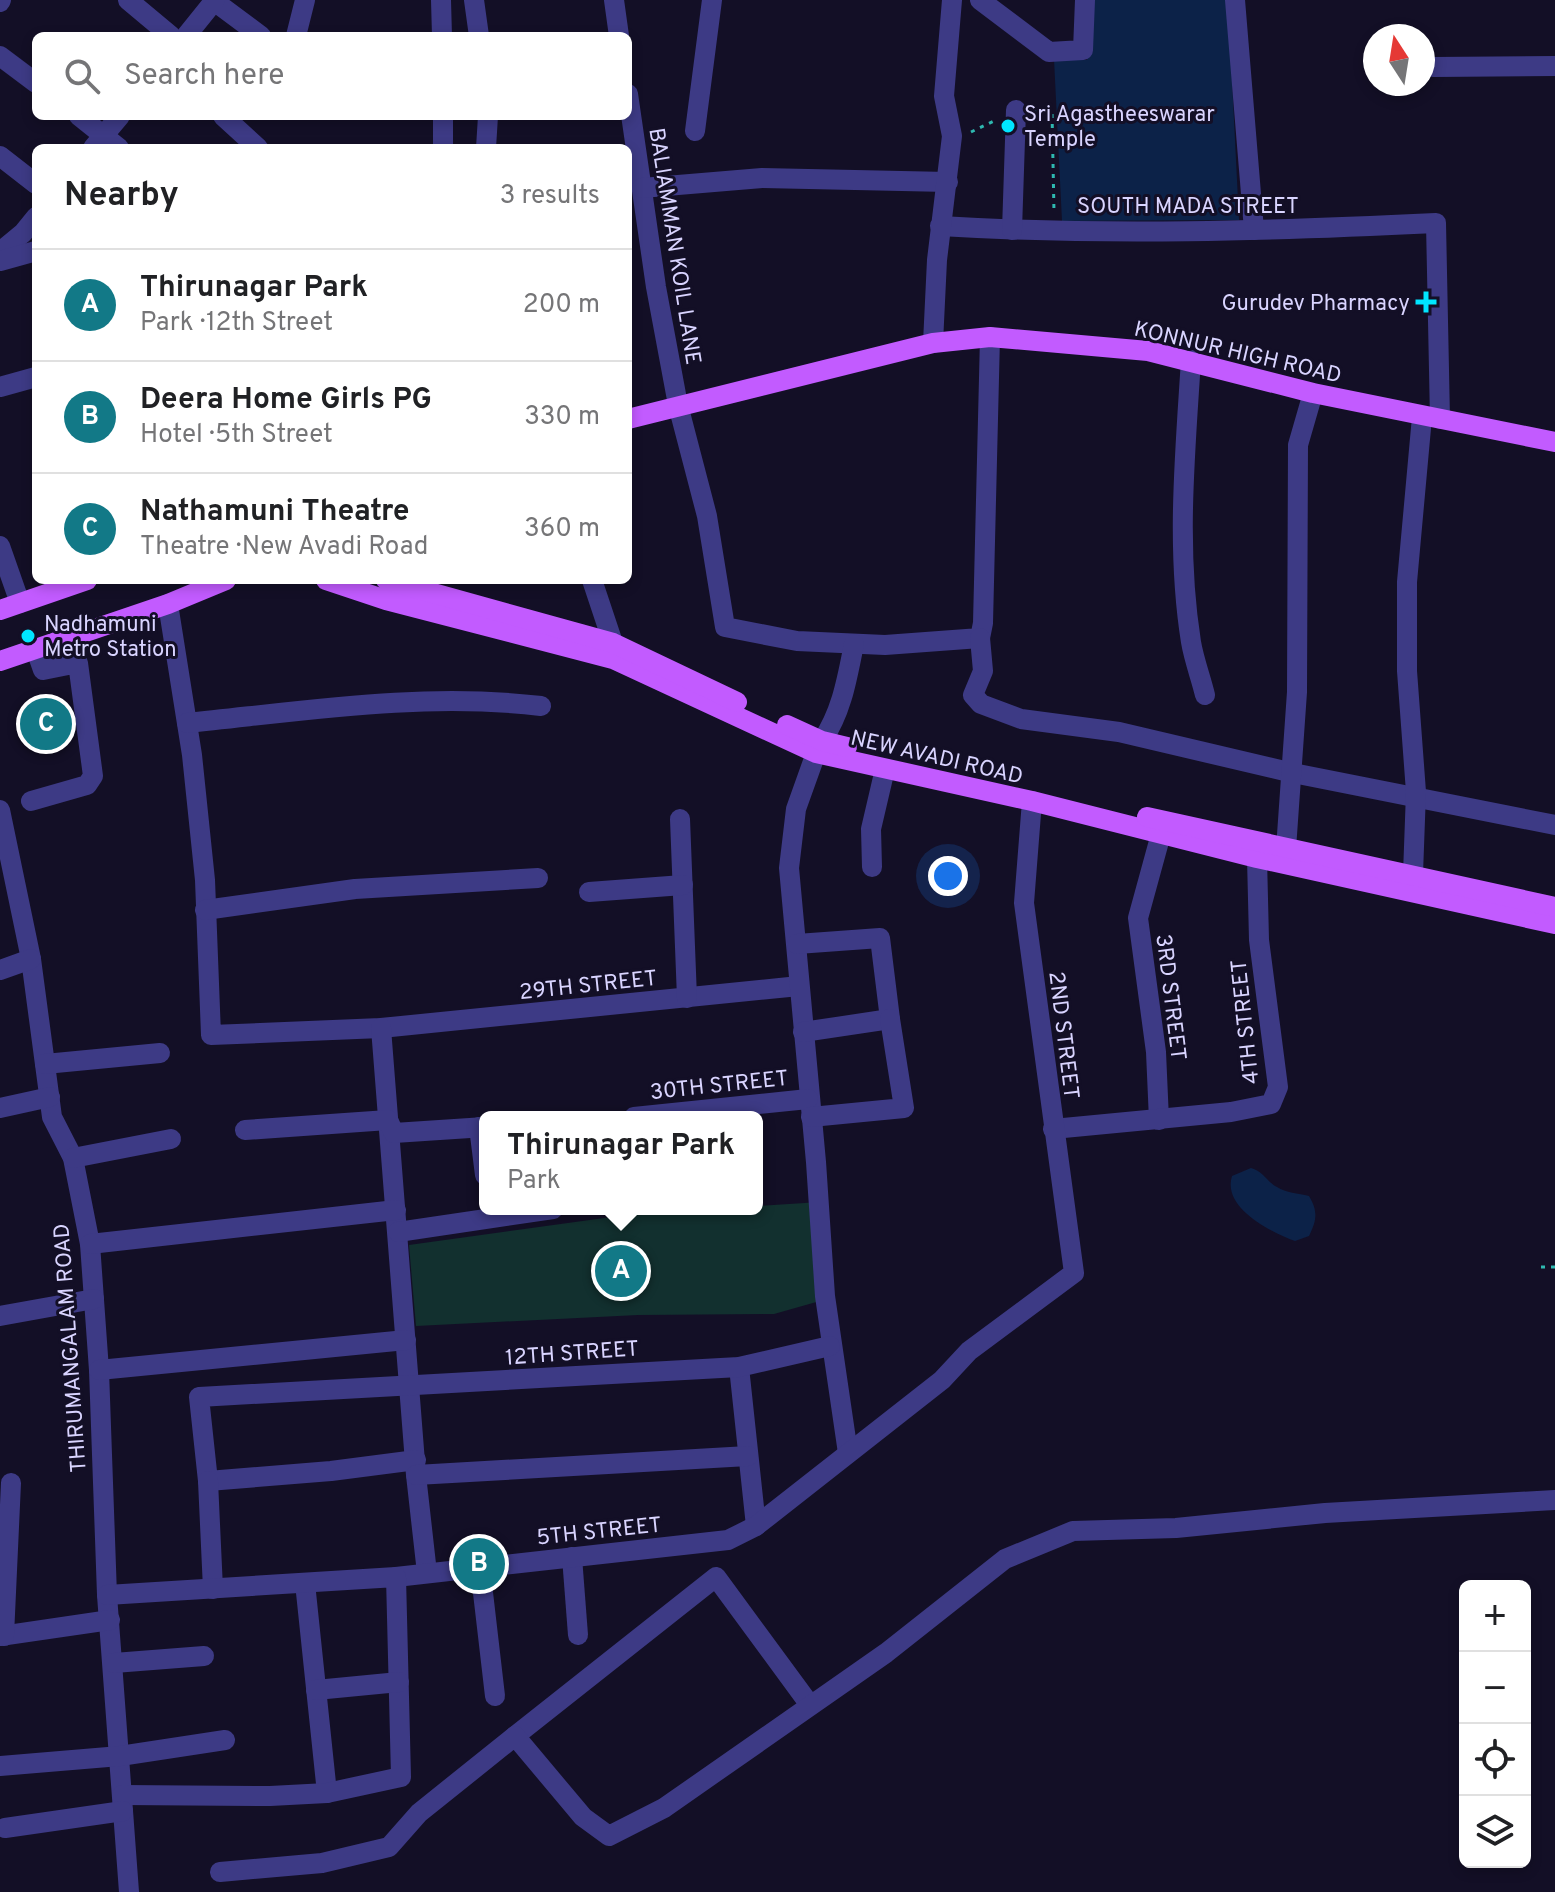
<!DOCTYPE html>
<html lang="en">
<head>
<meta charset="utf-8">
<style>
	body { margin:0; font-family:Overpass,sans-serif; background:#f6f6f6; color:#202124 }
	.controls { position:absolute; right:24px; bottom:24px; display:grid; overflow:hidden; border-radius:12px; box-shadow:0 4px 12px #0003 }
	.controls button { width:72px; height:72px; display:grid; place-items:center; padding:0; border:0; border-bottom:2px solid #e0e0e0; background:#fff; color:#202124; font:40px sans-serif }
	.compass { position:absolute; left:1363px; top:24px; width:72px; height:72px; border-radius:50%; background:#fff; box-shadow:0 4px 12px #0003; rotate:348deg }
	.you { position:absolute; left:948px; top:876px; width:28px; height:28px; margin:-20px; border:6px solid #fff; border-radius:50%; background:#1a73e8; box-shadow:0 0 0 12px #1a73e833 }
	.badge { display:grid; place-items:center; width:52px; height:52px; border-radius:50%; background:#127987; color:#fff; font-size:26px; font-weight:700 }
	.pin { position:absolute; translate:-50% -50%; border:4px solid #fff; box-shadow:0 2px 8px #0006 }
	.popup { position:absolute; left:479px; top:1111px; width:284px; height:104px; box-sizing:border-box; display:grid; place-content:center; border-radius:12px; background:#fff; filter:drop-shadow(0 2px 6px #0005); font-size:26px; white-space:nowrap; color:#757577 }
	.popup b { font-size:30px; color:#202124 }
	.popup::after { content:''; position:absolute; left:50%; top:100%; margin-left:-16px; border:16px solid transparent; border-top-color:#fff }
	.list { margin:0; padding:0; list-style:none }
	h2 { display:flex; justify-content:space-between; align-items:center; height:104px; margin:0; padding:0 32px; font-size:34px }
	h2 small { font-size:26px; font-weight:400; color:#757577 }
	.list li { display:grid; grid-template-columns:52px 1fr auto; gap:24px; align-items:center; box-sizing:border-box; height:112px; padding:0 32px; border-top:2px solid #e0e0e0 }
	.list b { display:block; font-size:30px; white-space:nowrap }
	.list p { margin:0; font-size:26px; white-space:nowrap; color:#757577 }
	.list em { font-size:26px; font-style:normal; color:#757577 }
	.icon { flex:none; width:44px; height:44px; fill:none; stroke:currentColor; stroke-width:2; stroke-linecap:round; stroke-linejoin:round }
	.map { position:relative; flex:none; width:1555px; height:1892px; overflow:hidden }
	.search { position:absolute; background:#fff; box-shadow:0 4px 12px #0003; left:32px; top:32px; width:600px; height:88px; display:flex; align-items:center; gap:20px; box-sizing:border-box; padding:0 28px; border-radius:12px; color:#757577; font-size:30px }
	.panel { position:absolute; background:#fff; box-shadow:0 4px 12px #0003; left:32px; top:144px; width:600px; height:440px; border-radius:12px }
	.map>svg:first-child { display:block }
</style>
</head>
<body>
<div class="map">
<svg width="1555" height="1892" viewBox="0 0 1555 1892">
	<rect width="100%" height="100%" fill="#130f26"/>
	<path fill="#12302f" d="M 820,1202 L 834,1297 L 774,1314 L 638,1315 L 416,1326 L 409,1245 L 626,1215 L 757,1209 L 757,1206 Z"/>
	<g fill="#0c2248">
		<path d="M 1092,0 L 1228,0 L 1239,220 L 1062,221 L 1054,59 L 1087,60 Z"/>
		<path d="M 1251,1168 C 1263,1171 1266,1181 1277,1187 C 1286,1193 1298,1193 1309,1196 C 1318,1211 1317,1220 1309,1236 L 1295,1241 C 1271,1232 1222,1208 1232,1176 Z"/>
	</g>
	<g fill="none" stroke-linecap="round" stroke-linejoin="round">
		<g stroke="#2fb8b0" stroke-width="3" stroke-dasharray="4 6" stroke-linecap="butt">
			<path d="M 1034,111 L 1052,112 L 1054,213"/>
			<path d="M 971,132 L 996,120"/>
			<path d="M 1541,1267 L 1555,1267"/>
		</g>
		<g stroke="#3d3a85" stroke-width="20">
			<path d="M 128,0 L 171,36"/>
			<path d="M 441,0 L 442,36"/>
			<path d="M 474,0 L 479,36"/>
			<path d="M 614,0 L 619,36"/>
			<path d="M 980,0 L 1049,52 L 1083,50 L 1085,0"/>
			<path d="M 1235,0 L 1254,230"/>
			<path d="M 214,1 L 261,36"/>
			<path d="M 0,2 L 1,0"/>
			<path d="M 186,36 L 215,0"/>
			<path d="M 296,36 L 305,0"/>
			<path d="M 0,56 L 36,83"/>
			<path d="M 1433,67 L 1555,66"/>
			<path d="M 628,94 L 656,287 L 678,405 L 707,516 L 725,627 L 797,641 L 885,645 L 980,638 L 983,623 L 990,337"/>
			<path d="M 79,116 L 119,148"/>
			<path d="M 223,116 L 258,148"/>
			<path d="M 443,116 L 443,148"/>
			<path d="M 695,131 L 712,0"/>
			<path d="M 93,148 L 120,116"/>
			<path d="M 486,148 L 488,116"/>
			<path d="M 0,156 L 36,184"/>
			<path d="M 642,188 L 762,178 L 948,182"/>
			<path d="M 940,226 C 1105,236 1271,231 1436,223 L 1440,419"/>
			<path d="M 1012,230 L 1016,110"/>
			<path d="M 0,252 L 23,233 L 36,217"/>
			<path d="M 0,261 L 36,251"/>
			<path d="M 933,343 L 937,260 L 952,136 L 944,96 L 952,0"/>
			<path d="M 1191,360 C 1185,455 1176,548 1191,642 C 1194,660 1201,678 1205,695"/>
			<path d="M 0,387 L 36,377"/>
			<path d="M 0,546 L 20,603"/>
			<path d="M 592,580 L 613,643"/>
			<path d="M 168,604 L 192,755 L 205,880 L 211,1035 L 381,1028 L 799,986"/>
			<path d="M 980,638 L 983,671 L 973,695 L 981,704 L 1021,719 L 1119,732 L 1293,773 L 1555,825"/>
			<path d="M 187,723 C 305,711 423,692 541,706"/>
			<path d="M 822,741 C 842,711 847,679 854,644"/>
			<path d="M 816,753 L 796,809 L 789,868 L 816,1162 L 825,1296 L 848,1453"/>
			<path d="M 31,801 L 87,785 L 93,776 L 78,663 L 43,670 L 36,650"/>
			<path d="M 0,810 L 31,959 L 52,1117 L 73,1158 L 90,1244 L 99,1370 L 107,1595 L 129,1892"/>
			<path d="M 680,819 L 687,998"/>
			<path d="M 1286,849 L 1297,692 L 1298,445 L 1313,393"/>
			<path d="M 872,867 L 871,829 L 885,769"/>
			<path d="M 1413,874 L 1416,792 L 1407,671 L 1407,582 L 1422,417"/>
			<path d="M 589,892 L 683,885"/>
			<path d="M 205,910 L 355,889 L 538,878"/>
			<path d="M 797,944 L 880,938 L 890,1019 L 803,1032"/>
			<path d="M 0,970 L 31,959"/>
			<path d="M 381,1028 L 416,1475 L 427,1573"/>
			<path d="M 45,1064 L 160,1053"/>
			<path d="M 0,1108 L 50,1097"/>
			<path d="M 634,1117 L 808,1099"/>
			<path d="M 811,1117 L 904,1108 L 890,1019"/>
			<path d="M 1159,1120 L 1156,1052 L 1138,918 L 1161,834"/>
			<path d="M 479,1127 L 485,1175"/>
			<path d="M 1053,1129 L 1231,1112 L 1271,1104 L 1278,1087 L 1259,940 L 1257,858"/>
			<path d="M 245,1130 L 388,1120 L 394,1133 L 485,1127"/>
			<path d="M 73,1158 L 171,1139"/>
			<path d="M 398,1232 L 553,1209"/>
			<path d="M 90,1244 L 396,1210"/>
			<path d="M 0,1316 L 94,1299"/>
			<path d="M 739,1367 L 756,1526"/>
			<path d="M 99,1370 L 406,1340"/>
			<path d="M 416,1460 L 331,1471 L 208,1481 L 199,1397 L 739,1367 L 830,1346"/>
			<path d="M 416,1475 L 748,1456"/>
			<path d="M 208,1481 L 213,1589"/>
			<path d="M 572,1557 L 578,1635"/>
			<path d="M 480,1567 L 495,1696"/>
			<path d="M 396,1577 L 728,1540 L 756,1526 L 942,1380 L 969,1351 L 1074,1273 L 1024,903 L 1032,801"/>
			<path d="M 305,1583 L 327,1793"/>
			<path d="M 107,1595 L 396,1577 L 401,1777 L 327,1793 L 270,1796 L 122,1795"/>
			<path d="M 0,1636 L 110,1620"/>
			<path d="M 4,1636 L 11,1483"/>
			<path d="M 114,1663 L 204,1656"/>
			<path d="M 316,1690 L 399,1682"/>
			<path d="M 515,1736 L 716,1577 L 810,1705"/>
			<path d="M 0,1766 L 120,1756 L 225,1740"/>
			<path d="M 5,1828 L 123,1811"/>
			<path d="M 220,1872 L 322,1863 L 389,1847 L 419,1813 L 515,1736 L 583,1817 L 609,1836 L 664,1808 L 886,1653 L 1005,1559 L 1073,1531 L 1176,1528 L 1325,1513 L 1555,1500"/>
		</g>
		<g stroke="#c25bff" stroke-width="20">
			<path d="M 628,419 L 933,343 L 990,337 L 1148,351 L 1313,393 L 1555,442"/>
			<path d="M 326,580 L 386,600 L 613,659 L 816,753 L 1032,801 L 1257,858 L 1555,924"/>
			<path d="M 386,580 L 613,643 L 737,702"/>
			<path d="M 0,610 L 87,580"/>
			<path d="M 0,661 L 168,604 L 226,580"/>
			<path d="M 787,725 L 822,741 L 847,747"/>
			<path d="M 1147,817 L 1555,907"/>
		</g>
	</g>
	<g fill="#00e5ff" stroke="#130f26" stroke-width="3">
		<circle cx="1008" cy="126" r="8"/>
		<path d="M1422 290h8v8h8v8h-8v8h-8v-8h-8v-8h8z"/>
		<circle cx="28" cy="636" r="8"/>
	</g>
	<g text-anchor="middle" stroke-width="6" stroke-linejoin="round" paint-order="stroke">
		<g font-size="22" fill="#d9d4ff" stroke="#130f26" text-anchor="start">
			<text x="1024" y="121">Sri Agastheeswarar<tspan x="1024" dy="25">Temple</tspan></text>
			<text x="1410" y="310" text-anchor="end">Gurudev Pharmacy</text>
			<text x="44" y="631">Nadhamuni<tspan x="44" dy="25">Metro Station</tspan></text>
		</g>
		<g font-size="22" fill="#d9d4ff" stroke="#130f26">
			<text x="1188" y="213">SOUTH MADA STREET</text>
			<text transform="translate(676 246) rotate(81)" y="8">BALIAMMAN KOIL LANE</text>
			<text transform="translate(1238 351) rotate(13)" y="8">KONNUR HIGH ROAD</text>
			<text transform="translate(937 756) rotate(13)" y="8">NEW AVADI ROAD</text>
			<text transform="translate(588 984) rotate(-6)" y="8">29TH STREET</text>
			<text transform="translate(1172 997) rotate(83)" y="8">3RD STREET</text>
			<text transform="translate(1244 1022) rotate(-96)" y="8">4TH STREET</text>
			<text transform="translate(1065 1035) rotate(83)" y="8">2ND STREET</text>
			<text transform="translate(719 1084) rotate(-6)" y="8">30TH STREET</text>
			<text transform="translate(69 1348) rotate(-94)" y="8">THIRUMANGALAM ROAD</text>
			<text transform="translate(572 1352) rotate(-4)" y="8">12TH STREET</text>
			<text transform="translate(599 1530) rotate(-6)" y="8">5TH STREET</text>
		</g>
	</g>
</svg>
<div class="controls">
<button>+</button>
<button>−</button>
<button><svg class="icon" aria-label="locate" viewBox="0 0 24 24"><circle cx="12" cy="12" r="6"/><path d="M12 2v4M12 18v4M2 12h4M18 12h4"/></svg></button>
<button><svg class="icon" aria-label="layers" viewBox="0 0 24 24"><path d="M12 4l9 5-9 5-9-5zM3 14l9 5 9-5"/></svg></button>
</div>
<svg class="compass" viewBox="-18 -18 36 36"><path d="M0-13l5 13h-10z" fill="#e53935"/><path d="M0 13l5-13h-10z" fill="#757577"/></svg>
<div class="you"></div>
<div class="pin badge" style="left:621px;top:1271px">A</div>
<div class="popup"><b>Thirunagar Park</b>Park</div>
<div class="pin badge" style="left:479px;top:1564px">B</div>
<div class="pin badge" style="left:46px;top:724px">C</div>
<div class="search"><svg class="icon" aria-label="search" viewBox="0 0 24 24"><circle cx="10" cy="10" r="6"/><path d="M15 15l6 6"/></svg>Search here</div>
<section class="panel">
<h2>Nearby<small>3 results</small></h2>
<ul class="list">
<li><span class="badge">A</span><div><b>Thirunagar Park</b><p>Park · 12th Street</p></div><em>200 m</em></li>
<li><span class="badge">B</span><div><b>Deera Home Girls PG</b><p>Hotel · 5th Street</p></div><em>330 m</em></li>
<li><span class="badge">C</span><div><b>Nathamuni Theatre</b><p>Theatre · New Avadi Road</p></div><em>360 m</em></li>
</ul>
</section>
</div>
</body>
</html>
